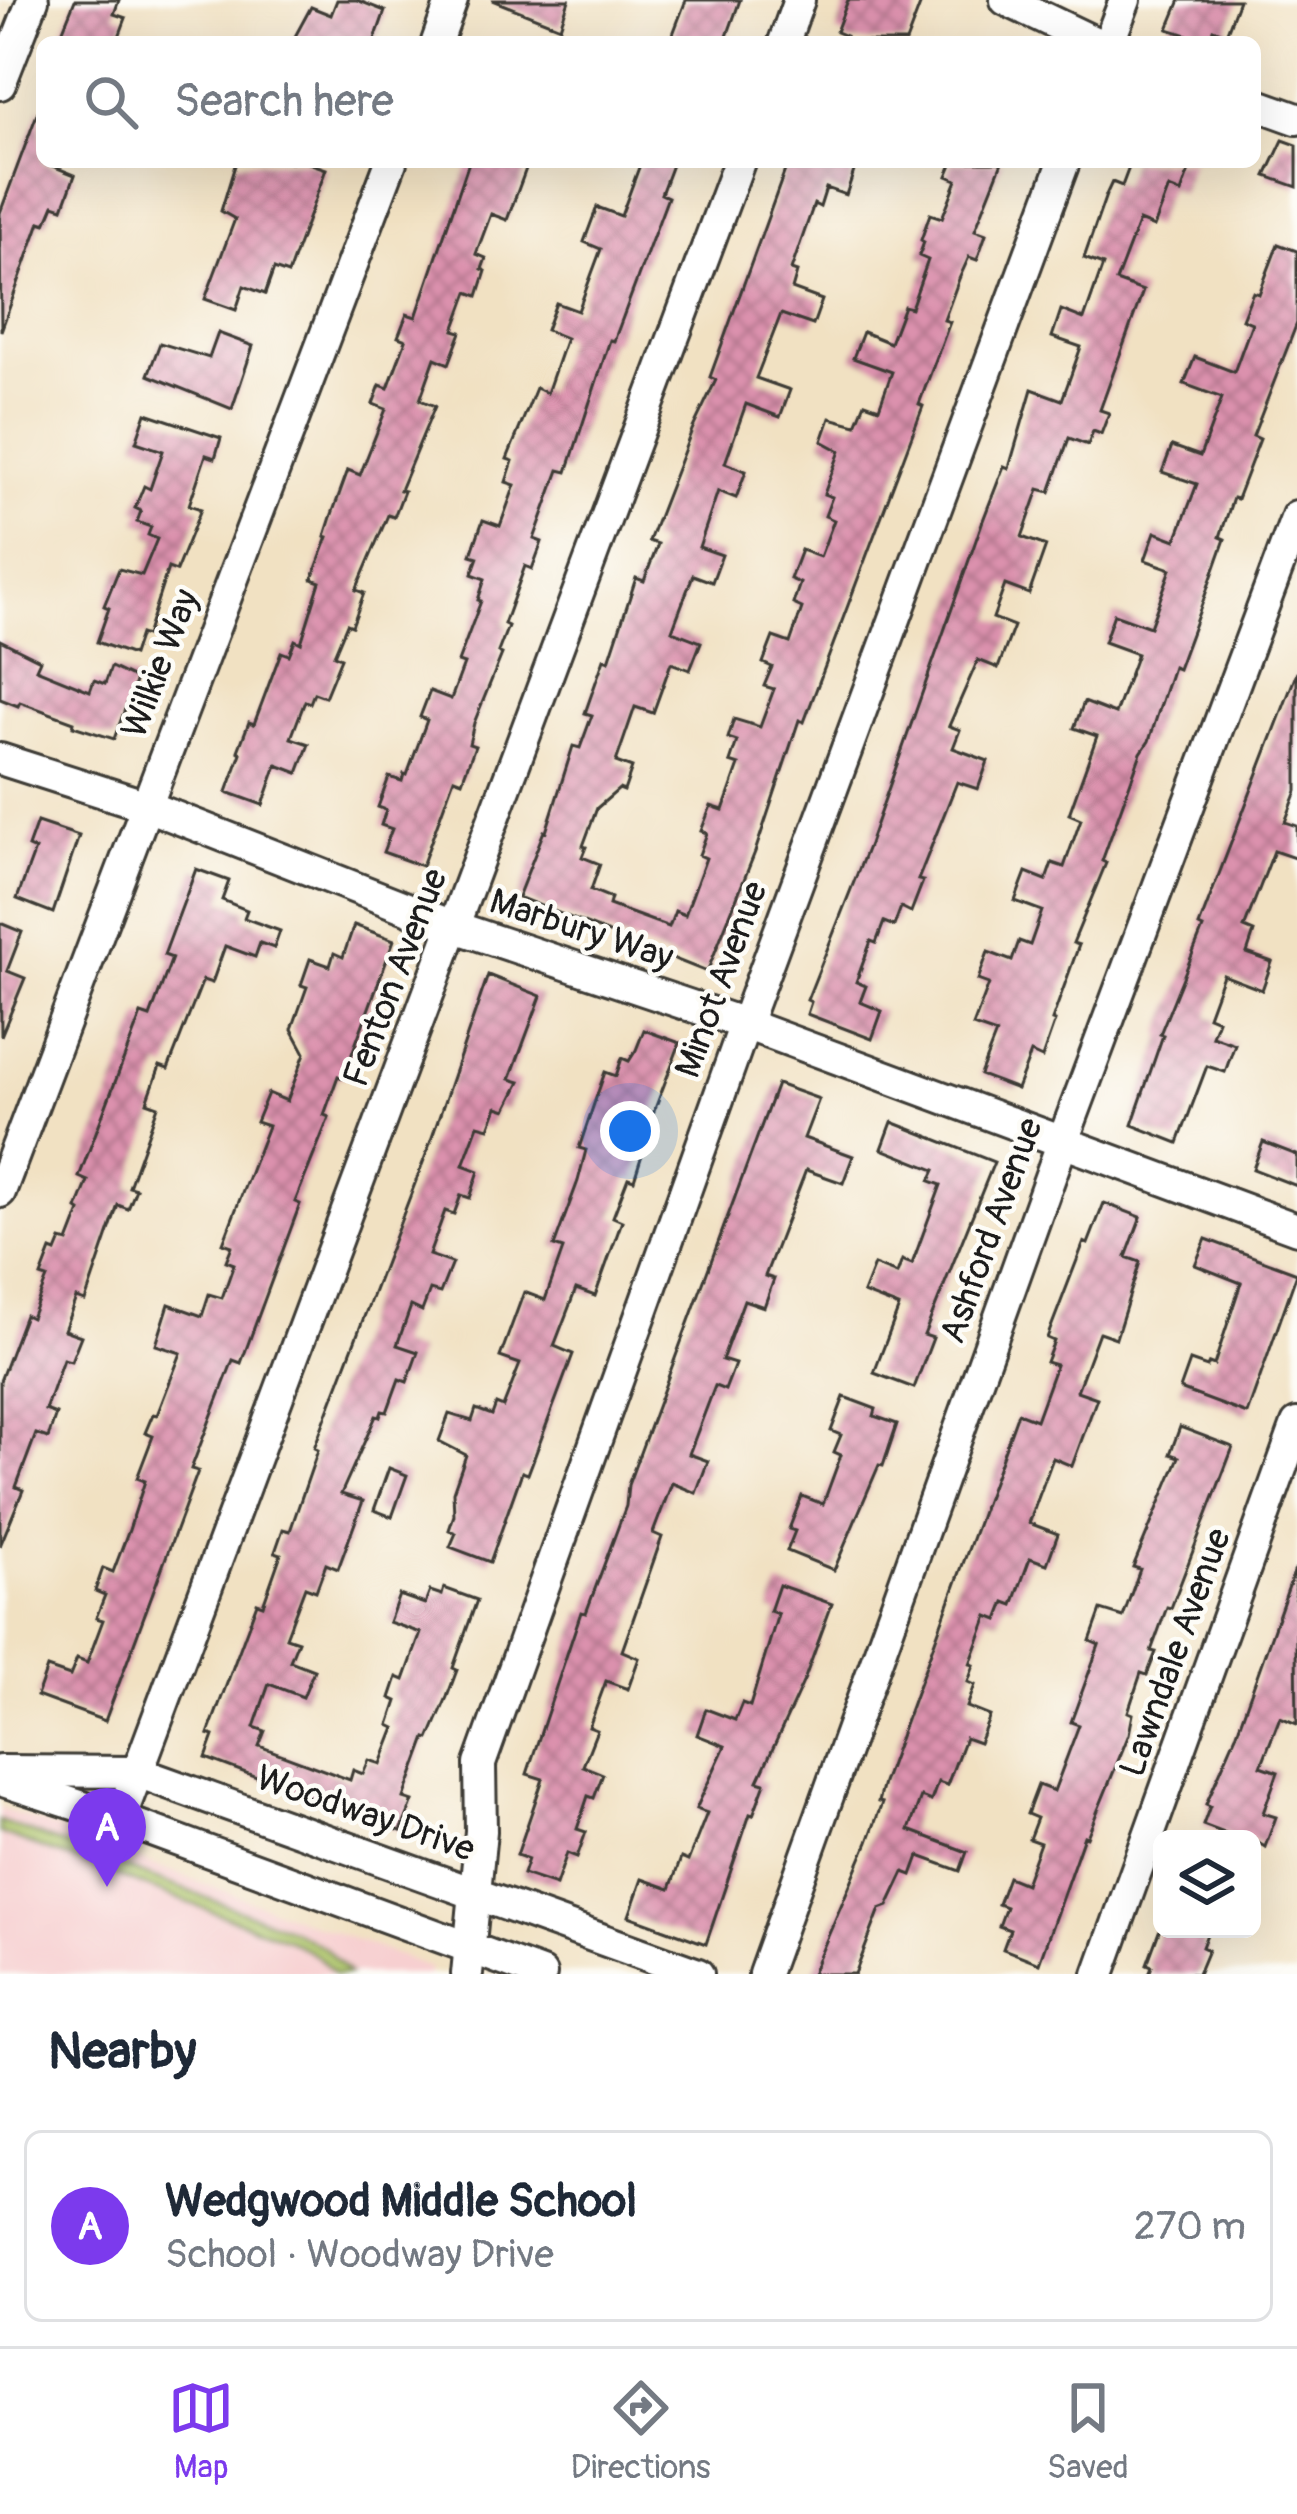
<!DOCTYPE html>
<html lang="en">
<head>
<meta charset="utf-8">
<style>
	body { margin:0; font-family:Pangolin,sans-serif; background:#f6f6f7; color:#1f2937 }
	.controls { position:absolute; right:36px; bottom:36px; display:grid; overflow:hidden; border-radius:18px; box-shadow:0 12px 48px #0002 }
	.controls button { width:108px; height:108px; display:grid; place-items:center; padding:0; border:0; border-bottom:3px solid #e0e1e3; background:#fff; color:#1f2937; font:60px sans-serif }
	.you { position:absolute; left:630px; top:1131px; width:42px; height:42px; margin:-30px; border:9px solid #fff; border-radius:50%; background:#1a73e8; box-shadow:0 0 0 18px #1a73e833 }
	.badge { display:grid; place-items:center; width:78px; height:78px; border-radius:50%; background:#7c3aed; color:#fff; font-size:39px; font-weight:700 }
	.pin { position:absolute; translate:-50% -99px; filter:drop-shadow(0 3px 6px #0008) }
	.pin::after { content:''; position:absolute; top:63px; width:42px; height:36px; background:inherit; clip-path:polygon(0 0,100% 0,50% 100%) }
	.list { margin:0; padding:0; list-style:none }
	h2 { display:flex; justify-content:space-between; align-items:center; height:156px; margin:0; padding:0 48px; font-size:51px }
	h2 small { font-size:39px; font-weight:400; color:#747a83 }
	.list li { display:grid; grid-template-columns:78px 1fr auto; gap:36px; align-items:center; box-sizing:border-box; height:192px; margin:0 24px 24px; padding:0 24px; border:3px solid #e0e1e3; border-radius:18px }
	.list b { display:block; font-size:45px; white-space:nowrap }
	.list p { margin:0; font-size:39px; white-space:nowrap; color:#747a83 }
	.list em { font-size:39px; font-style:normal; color:#747a83 }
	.icon { flex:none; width:66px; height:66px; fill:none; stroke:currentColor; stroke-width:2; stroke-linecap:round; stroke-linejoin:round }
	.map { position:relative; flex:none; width:1297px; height:1974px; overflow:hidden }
	.search { position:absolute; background:#fff; box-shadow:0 12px 48px #0002; left:36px; right:36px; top:36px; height:132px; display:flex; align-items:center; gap:30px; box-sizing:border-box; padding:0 42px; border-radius:18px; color:#747a83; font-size:45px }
	.sheet { height:372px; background:#fff }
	nav { display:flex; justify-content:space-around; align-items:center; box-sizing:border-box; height:168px; border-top:3px solid #e0e1e3; background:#fff; font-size:33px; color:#747a83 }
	nav a { display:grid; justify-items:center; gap:6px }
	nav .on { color:#7c3aed }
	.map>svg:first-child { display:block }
</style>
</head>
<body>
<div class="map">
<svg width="1297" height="1974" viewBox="0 0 1297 1974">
	<defs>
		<pattern id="building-cross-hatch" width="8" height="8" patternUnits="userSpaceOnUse" patternTransform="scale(3)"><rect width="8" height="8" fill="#db91ad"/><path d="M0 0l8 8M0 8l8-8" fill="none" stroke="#b1768c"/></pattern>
	</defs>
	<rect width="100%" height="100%" fill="#fdfcf7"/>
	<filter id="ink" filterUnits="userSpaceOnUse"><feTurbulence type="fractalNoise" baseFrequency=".00833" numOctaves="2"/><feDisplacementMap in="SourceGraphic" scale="24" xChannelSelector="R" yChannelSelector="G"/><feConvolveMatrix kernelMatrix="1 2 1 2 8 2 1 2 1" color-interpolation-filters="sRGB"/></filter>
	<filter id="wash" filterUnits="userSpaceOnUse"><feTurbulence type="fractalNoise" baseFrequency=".004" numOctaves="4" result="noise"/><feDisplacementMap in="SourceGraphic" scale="48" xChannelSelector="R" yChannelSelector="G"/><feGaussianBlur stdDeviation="2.7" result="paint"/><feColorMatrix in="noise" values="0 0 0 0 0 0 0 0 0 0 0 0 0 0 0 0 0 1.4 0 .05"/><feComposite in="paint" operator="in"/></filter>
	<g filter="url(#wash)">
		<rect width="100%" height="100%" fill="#f1e1c2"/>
		<path fill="#f7cfd0" d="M 0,1808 L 429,1967 L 429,1974 L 0,1974 Z"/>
		<path fill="#adc469" stroke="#647042" stroke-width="3" d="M 0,1821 L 291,1929 L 325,1948 L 349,1974 L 335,1974 L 318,1957 L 287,1939 L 0,1833 Z"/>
		<g id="blocks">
			<g fill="url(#building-cross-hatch)">
				<path d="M 75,0 L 119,0 L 114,14 L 126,18 L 117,42 L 58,42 Z"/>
				<path d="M 337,0 L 357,0 L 385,11 L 374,42 L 292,42 L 311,7 L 331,15 Z"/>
				<path d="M 492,0 L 569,0 L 560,27 Z"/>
				<path d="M 686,0 L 740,0 L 725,42 L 670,42 Z"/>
				<path d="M 848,0 L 922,0 L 906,42 L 844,42 L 846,36 L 836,32 Z"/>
				<path d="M 1180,0 L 1239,0 L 1226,34 L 1213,29 L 1209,42 L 1168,29 Z"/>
				<path d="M 40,106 L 42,162 L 75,175 L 63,208 L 54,205 L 46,224 L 40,222 L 1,331 L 0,213 Z"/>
				<path d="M 1283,140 L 1297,145 L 1297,187 L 1266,176 Z"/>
				<path d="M 236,162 L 306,162 L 326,169 L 288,274 L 274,269 L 265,294 L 244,286 L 236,310 L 205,299 L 235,219 L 221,211 Z"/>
				<path d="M 469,162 L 516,162 L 527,166 L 507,220 L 491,214 L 476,254 L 486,258 L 482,269 L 486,271 L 478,296 L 468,292 L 454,330 L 461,332 L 449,364 L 435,358 L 420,400 L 435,406 L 400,490 L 404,491 L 394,517 L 388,515 L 356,590 L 364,593 L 352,626 L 347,624 L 334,655 L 341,658 L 325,697 L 314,693 L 310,703 L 305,701 L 291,738 L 309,744 L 298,773 L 277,765 L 263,805 L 227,792 L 241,753 L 238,751 L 249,722 L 254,724 L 281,652 L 289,655 L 295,640 L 301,643 L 320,582 L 312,579 L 328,537 L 325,536 L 331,517 L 348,470 L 360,475 L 386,409 L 373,404 L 380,385 L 388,388 L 406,340 L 398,337 L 407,314 L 416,317 Z"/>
				<path d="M 641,162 L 673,162 L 661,194 L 668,197 L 614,341 L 610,340 L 567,472 L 559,470 L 534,539 L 542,542 L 532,569 L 525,566 L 504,624 L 508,626 L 498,652 L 502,654 L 474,723 L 469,744 L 475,746 L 462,781 L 454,778 L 422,866 L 383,852 L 392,829 L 381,825 L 386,810 L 378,807 L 389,777 L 402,781 L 404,774 L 407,775 L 427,720 L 420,717 L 430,691 L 451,699 L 464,664 L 458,662 L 481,601 L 478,600 L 485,579 L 472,574 L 478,557 L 471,555 L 483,520 L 500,526 L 515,485 L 506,482 L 513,461 L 507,459 L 536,388 L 547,393 L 566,338 L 546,330 L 556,303 L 578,311 L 601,249 L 584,242 L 597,207 L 621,216 Z"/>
				<path d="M 788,162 L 857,162 L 846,195 L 826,188 L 820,207 L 814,204 L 791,270 L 797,272 L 792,289 L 822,300 L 813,325 L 781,314 L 756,378 L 790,390 L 780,417 L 746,404 L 725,463 L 746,471 L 736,498 L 718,491 L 699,547 L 722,555 L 712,582 L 693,575 L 672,631 L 701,642 L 690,670 L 671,663 L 653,713 L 635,707 L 616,762 L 632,768 L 624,791 L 619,789 L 597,808 L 583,846 L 586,847 L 582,857 L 600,864 L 591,890 L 611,898 L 609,905 L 669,927 L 675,911 L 685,915 L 706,858 L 699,855 L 707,833 L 701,831 L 711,806 L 723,810 L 739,765 L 730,762 L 737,741 L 728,738 L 734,719 L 760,727 L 774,689 L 764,686 L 772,667 L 763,663 L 773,637 L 790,643 L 802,608 L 793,604 L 800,583 L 790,579 L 801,550 L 820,557 L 834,520 L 825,516 L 832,497 L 824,494 L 840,451 L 822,441 L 830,418 L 856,425 L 865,403 L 879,408 L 892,372 L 853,358 L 863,332 L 890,343 L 904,306 L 911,308 L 928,260 L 919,256 L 924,242 L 921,240 L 930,214 L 942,218 L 957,180 L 947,176 L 953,162 L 1002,162 L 975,230 L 986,234 L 977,260 L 969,257 L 959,279 L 944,320 L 950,322 L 919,404 L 923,406 L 804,722 L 799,720 L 755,852 L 707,972 L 518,897 L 544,831 L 546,832 L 573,746 L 580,748 L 592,715 L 585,713 L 604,659 L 609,661 L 636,578 L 644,581 L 658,544 L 649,541 L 692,430 L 716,380 L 710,377 Z"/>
				<path d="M 1131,162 L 1192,162 L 1181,193 L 1169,188 L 1154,227 L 1139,221 L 1116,281 L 1143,291 L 1100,410 L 1109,413 L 1101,434 L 1093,431 L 1088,445 L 1069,438 L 1050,492 L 1039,489 L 1022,537 L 1046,546 L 1029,594 L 1005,585 L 993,618 L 1014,626 L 998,668 L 978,660 L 949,726 L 960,730 L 953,748 L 988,761 L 978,789 L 957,782 L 918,880 L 923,881 L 911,912 L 901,907 L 894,926 L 884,922 L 876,943 L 871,941 L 856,982 L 866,986 L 860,1002 L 882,1011 L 872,1039 L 807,1014 L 811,1002 L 807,1000 L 869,844 L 982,523 L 1004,466 L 1009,468 L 1032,389 L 1062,400 L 1081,347 L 1052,337 L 1061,310 L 1084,319 L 1103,265 L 1084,258 L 1106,195 L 1112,182 L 1122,186 Z"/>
				<path d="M 1278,244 L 1297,251 L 1297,323 L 1253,436 L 1260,439 L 1237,499 L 1233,498 L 1220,537 L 1225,539 L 1202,604 L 1178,669 L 1173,667 L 1149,741 L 1141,753 L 1102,861 L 1106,863 L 1073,943 L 1079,945 L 1052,1020 L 1055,1021 L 1042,1058 L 1031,1053 L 1017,1089 L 980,1075 L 996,1034 L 973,1026 L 989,984 L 978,980 L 988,952 L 1012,961 L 1019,941 L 1030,945 L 1042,911 L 1015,901 L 1026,872 L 1046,880 L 1052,863 L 1064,867 L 1081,819 L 1069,814 L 1097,736 L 1074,728 L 1084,702 L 1115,714 L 1137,654 L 1104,642 L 1114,614 L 1150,627 L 1171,569 L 1145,560 L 1155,532 L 1176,540 L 1197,484 L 1162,472 L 1172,446 L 1200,456 L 1222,398 L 1184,384 L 1195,357 L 1234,372 L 1252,323 L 1242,319 L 1253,292 L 1259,294 Z"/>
				<path d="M 218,333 L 253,346 L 232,409 L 148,375 L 160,343 L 209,358 Z"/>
				<path d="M 146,413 L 221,438 L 215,458 L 206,455 L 189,505 L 201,509 L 176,571 L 168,568 L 146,636 L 140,634 L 133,655 L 97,642 L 109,608 L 104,606 L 119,569 L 142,575 L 157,539 L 148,535 L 151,527 L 137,522 L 141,511 L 135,508 L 144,486 L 150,489 L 163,451 L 136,442 Z"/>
				<path d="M 0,640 L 40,660 L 36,669 L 90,691 L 94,680 L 105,684 L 111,667 L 136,679 L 114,739 L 73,726 L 74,722 L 20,702 L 18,706 L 0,699 Z"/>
				<path d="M 1297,672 L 1297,791 L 1285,822 L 1297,826 L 1297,859 L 1274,851 L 1244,928 L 1254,932 L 1247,953 L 1272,962 L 1262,990 L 1223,975 L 1208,1016 L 1218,1020 L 1212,1036 L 1235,1044 L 1225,1072 L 1207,1066 L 1178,1143 L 1132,1125 L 1163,1035 L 1160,1034 L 1203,928 L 1199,926 Z"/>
				<path d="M 37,822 L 79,836 L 53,913 L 17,899 L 35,850 L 28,847 Z"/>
				<path d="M 196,869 L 229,881 L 222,900 L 247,910 L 244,918 L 280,931 L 274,948 L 260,943 L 255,957 L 225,946 L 212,983 L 203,980 L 168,1069 L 160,1066 L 147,1102 L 158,1106 L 129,1187 L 136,1189 L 128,1209 L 118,1205 L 85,1301 L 76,1298 L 64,1330 L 81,1336 L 71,1361 L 63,1359 L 45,1410 L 56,1414 L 48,1438 L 36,1434 L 16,1487 L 23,1490 L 0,1546 L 0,1381 L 25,1315 L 31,1318 L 47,1278 L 41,1276 L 51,1250 L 56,1252 L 61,1240 L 68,1242 L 80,1211 L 77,1209 L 88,1181 L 79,1177 L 141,1014 L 150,1017 L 172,958 L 164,955 Z"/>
				<path d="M 0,923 L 22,932 L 7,971 L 25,978 L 1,1036 Z"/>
				<path d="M 354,925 L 394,940 L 343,1078 L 338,1076 L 324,1115 L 329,1117 L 295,1202 L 300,1204 L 241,1363 L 233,1360 L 191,1469 L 198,1471 L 105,1721 L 37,1696 L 47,1668 L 70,1676 L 77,1659 L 87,1663 L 103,1620 L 96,1618 L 105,1595 L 95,1591 L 103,1568 L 113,1572 L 129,1530 L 145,1481 L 137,1478 L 153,1436 L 145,1433 L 153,1414 L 157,1415 L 181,1353 L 156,1345 L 169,1304 L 202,1316 L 209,1294 L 222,1298 L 234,1264 L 226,1261 L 232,1246 L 223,1243 L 268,1126 L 256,1122 L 268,1093 L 287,1101 L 305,1053 L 292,1029 L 307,987 L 301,985 L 310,959 L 330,966 L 334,953 L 343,957 Z"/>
				<path d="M 488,975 L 541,996 L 510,1079 L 520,1082 L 506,1110 L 497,1107 L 489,1128 L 478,1125 L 463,1165 L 479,1171 L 470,1198 L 461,1195 L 454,1214 L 445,1211 L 429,1255 L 452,1263 L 440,1293 L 430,1290 L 422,1311 L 411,1306 L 397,1345 L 418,1352 L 407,1382 L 399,1379 L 387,1412 L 382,1411 L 380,1417 L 376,1416 L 341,1494 L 363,1501 L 338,1569 L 326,1564 L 316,1591 L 305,1587 L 286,1637 L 298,1641 L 290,1661 L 314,1670 L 303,1697 L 269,1684 L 254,1727 L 265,1731 L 259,1746 L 350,1780 L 353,1770 L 363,1774 L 369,1760 L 381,1764 L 395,1728 L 389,1725 L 397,1701 L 390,1698 L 397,1677 L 404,1680 L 421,1633 L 389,1622 L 399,1595 L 425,1604 L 430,1591 L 442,1595 L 444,1588 L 477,1600 L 453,1668 L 457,1670 L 447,1697 L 429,1739 L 426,1738 L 404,1798 L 413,1801 L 401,1831 L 206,1758 L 214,1736 L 208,1734 L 257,1603 L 263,1605 L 281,1554 L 275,1552 L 283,1529 L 290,1531 L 318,1450 L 314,1448 L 427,1152 Z"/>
				<path d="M 644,1030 L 680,1043 L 645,1135 L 648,1136 L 634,1180 L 628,1178 L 613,1217 L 622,1221 L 595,1296 L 576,1289 L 554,1346 L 573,1354 L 528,1474 L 522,1472 L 490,1562 L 450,1547 L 456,1533 L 449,1530 L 454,1515 L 453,1492 L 466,1455 L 439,1441 L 449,1414 L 472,1421 L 476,1409 L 492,1415 L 496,1404 L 503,1407 L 520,1364 L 500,1357 L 524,1292 L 545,1300 L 563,1249 L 554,1246 L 578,1181 L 586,1150 L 579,1148 L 597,1095 L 605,1072 L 616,1076 L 622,1058 L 629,1061 L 636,1050 Z"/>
				<path d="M 777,1084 L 819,1099 L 804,1138 L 853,1156 L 843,1183 L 806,1170 L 765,1276 L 774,1279 L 764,1307 L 744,1300 L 722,1360 L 735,1364 L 725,1390 L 715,1386 L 689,1454 L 708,1461 L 696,1493 L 672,1483 L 653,1533 L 662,1537 L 622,1651 L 639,1658 L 628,1689 L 606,1681 L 589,1727 L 597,1730 L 583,1766 L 603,1774 L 594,1798 L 588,1796 L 577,1829 L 586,1832 L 577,1857 L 567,1853 L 556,1885 L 523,1874 L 528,1859 L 517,1855 L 543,1779 L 527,1774 L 581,1612 L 586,1613 L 626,1506 L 628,1485 Z"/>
				<path d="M 892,1122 L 994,1162 L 924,1335 L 933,1338 L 914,1388 L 874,1373 L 899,1307 L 863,1293 L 874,1265 L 897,1274 L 902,1260 L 912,1264 L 941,1185 L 930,1181 L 935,1170 L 882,1149 Z"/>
				<path d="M 1263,1142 L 1297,1155 L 1297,1186 L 1253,1169 Z"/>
				<path d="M 1104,1203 L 1141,1217 L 1126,1257 L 1140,1262 L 1116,1338 L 1099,1332 L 1077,1391 L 1097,1398 L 1072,1466 L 1053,1458 L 1029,1523 L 1058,1534 L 1047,1564 L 1030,1558 L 1013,1605 L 1005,1602 L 998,1620 L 988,1616 L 970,1664 L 974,1665 L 968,1682 L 975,1685 L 967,1707 L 990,1716 L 979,1743 L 965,1738 L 947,1785 L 938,1782 L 931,1801 L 921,1797 L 909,1830 L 967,1852 L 960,1871 L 919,1856 L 912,1875 L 904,1872 L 888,1906 L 880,1909 L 855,1974 L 812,1974 L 868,1842 L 882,1803 L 878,1802 L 883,1783 L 1018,1413 L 1036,1420 L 1056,1365 L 1046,1362 L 1054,1341 L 1047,1338 L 1084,1242 L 1088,1244 Z"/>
				<path d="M 1206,1239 L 1297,1273 L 1247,1414 L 1180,1389 L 1190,1361 L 1207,1367 L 1209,1363 L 1214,1365 L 1241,1283 L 1195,1265 Z"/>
				<path d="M 844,1397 L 876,1409 L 874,1416 L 897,1424 L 883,1466 L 879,1465 L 834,1570 L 787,1551 L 795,1531 L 789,1529 L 802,1496 L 823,1504 L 841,1455 L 834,1452 L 841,1435 L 831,1431 Z"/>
				<path d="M 1180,1427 L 1233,1447 L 1171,1608 L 1167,1607 L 1151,1651 L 1156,1652 L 1147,1675 L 1141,1673 L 1128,1712 L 1133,1714 L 1129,1734 L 1087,1837 L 1084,1836 L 1039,1963 L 1003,1949 L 1010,1930 L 999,1926 L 1006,1907 L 998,1904 L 1008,1877 L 1025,1884 L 1040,1843 L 1029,1839 L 1037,1818 L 1027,1814 L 1038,1785 L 1054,1791 L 1079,1725 L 1071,1722 L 1099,1645 L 1090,1641 L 1101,1610 L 1123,1617 L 1140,1569 L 1133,1567 L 1179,1457 L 1170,1454 Z"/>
				<path d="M 389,1468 L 407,1475 L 392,1517 L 374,1510 Z"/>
				<path d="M 1295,1569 L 1297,1724 L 1280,1717 L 1261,1766 L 1278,1772 L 1263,1813 L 1276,1817 L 1265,1847 L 1252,1839 L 1240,1839 L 1203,1825 L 1210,1806 L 1206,1804 L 1236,1735 Z"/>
				<path d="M 779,1585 L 832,1604 L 805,1678 L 758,1781 L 765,1783 L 753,1815 L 750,1814 L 706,1944 L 629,1916 L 642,1879 L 670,1889 L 681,1858 L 688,1861 L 707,1813 L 696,1809 L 725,1746 L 697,1735 L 706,1709 L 735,1720 L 742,1703 L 750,1706 L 778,1614 L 770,1611 Z"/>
				<path d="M 1160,1929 L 1209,1929 L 1202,1947 L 1208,1950 L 1198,1974 L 1149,1974 L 1152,1966 L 1147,1964 Z"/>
			</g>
		</g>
	</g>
	<g filter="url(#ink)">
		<use href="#blocks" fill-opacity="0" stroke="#3c3a35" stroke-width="3"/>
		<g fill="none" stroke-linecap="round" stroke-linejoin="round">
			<defs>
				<g id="minor">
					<path d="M 1006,0 L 1094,42"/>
					<path d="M 437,42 L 452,0"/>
					<path d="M 784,42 L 799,0"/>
					<path d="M 1109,42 L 1125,0"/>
					<path d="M 0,84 L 33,0"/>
					<path d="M 1255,104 L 1297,119"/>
					<path d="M 0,759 L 147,806 L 455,927 L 745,1024 L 1297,1229"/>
					<path d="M 0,1192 L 391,162"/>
					<path d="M 0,1771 L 137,1772 L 698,1974"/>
					<path d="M 0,1780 L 120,1819 L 541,1974"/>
					<path d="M 120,1819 L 739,162"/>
					<path d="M 467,1974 L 481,1831 L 480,1764 L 745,1024 L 1064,162"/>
					<path d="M 764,1974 L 1063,1141 L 1297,516"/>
					<path d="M 1099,1974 L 1297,1424"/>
				</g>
			</defs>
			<use href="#minor" stroke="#3c3a35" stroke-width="36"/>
			<use href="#minor" stroke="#fff" stroke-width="30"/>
		</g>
	</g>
	<g text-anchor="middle" stroke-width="9" stroke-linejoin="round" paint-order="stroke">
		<g font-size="36" fill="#1c1c1c" stroke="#fdfcf7">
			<text transform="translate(159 663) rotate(-69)" y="13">Wilkie Way</text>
			<text transform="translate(582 928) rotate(18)" y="13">Marbury Way</text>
			<text transform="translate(394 977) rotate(-69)" y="13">Fenton Avenue</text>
			<text transform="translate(720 979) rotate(-70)" y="13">Minot Avenue</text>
			<text transform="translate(990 1230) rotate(-70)" y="13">Ashford Avenue</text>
			<text transform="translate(1174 1652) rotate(-70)" y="13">Lawndale Avenue</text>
			<text transform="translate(366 1812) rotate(19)" y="13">Woodway Drive</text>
		</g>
	</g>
</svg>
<div class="controls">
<button><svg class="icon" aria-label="layers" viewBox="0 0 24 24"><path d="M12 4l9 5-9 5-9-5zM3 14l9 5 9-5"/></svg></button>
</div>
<div class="you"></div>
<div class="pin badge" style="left:107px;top:1887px">A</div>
<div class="search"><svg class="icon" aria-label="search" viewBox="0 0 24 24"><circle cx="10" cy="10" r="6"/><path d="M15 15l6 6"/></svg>Search here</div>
</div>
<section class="sheet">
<h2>Nearby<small></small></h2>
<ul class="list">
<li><span class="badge">A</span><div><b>Wedgwood Middle School</b><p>School · Woodway Drive</p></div><em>270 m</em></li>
</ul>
</section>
<nav>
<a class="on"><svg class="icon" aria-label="map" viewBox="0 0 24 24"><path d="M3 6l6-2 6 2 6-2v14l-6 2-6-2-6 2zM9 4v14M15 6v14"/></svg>Map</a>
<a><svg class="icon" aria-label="directions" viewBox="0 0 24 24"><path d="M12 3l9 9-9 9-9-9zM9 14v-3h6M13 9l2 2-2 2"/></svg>Directions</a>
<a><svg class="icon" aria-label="saved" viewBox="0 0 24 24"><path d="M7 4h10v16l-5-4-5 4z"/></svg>Saved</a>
</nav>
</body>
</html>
